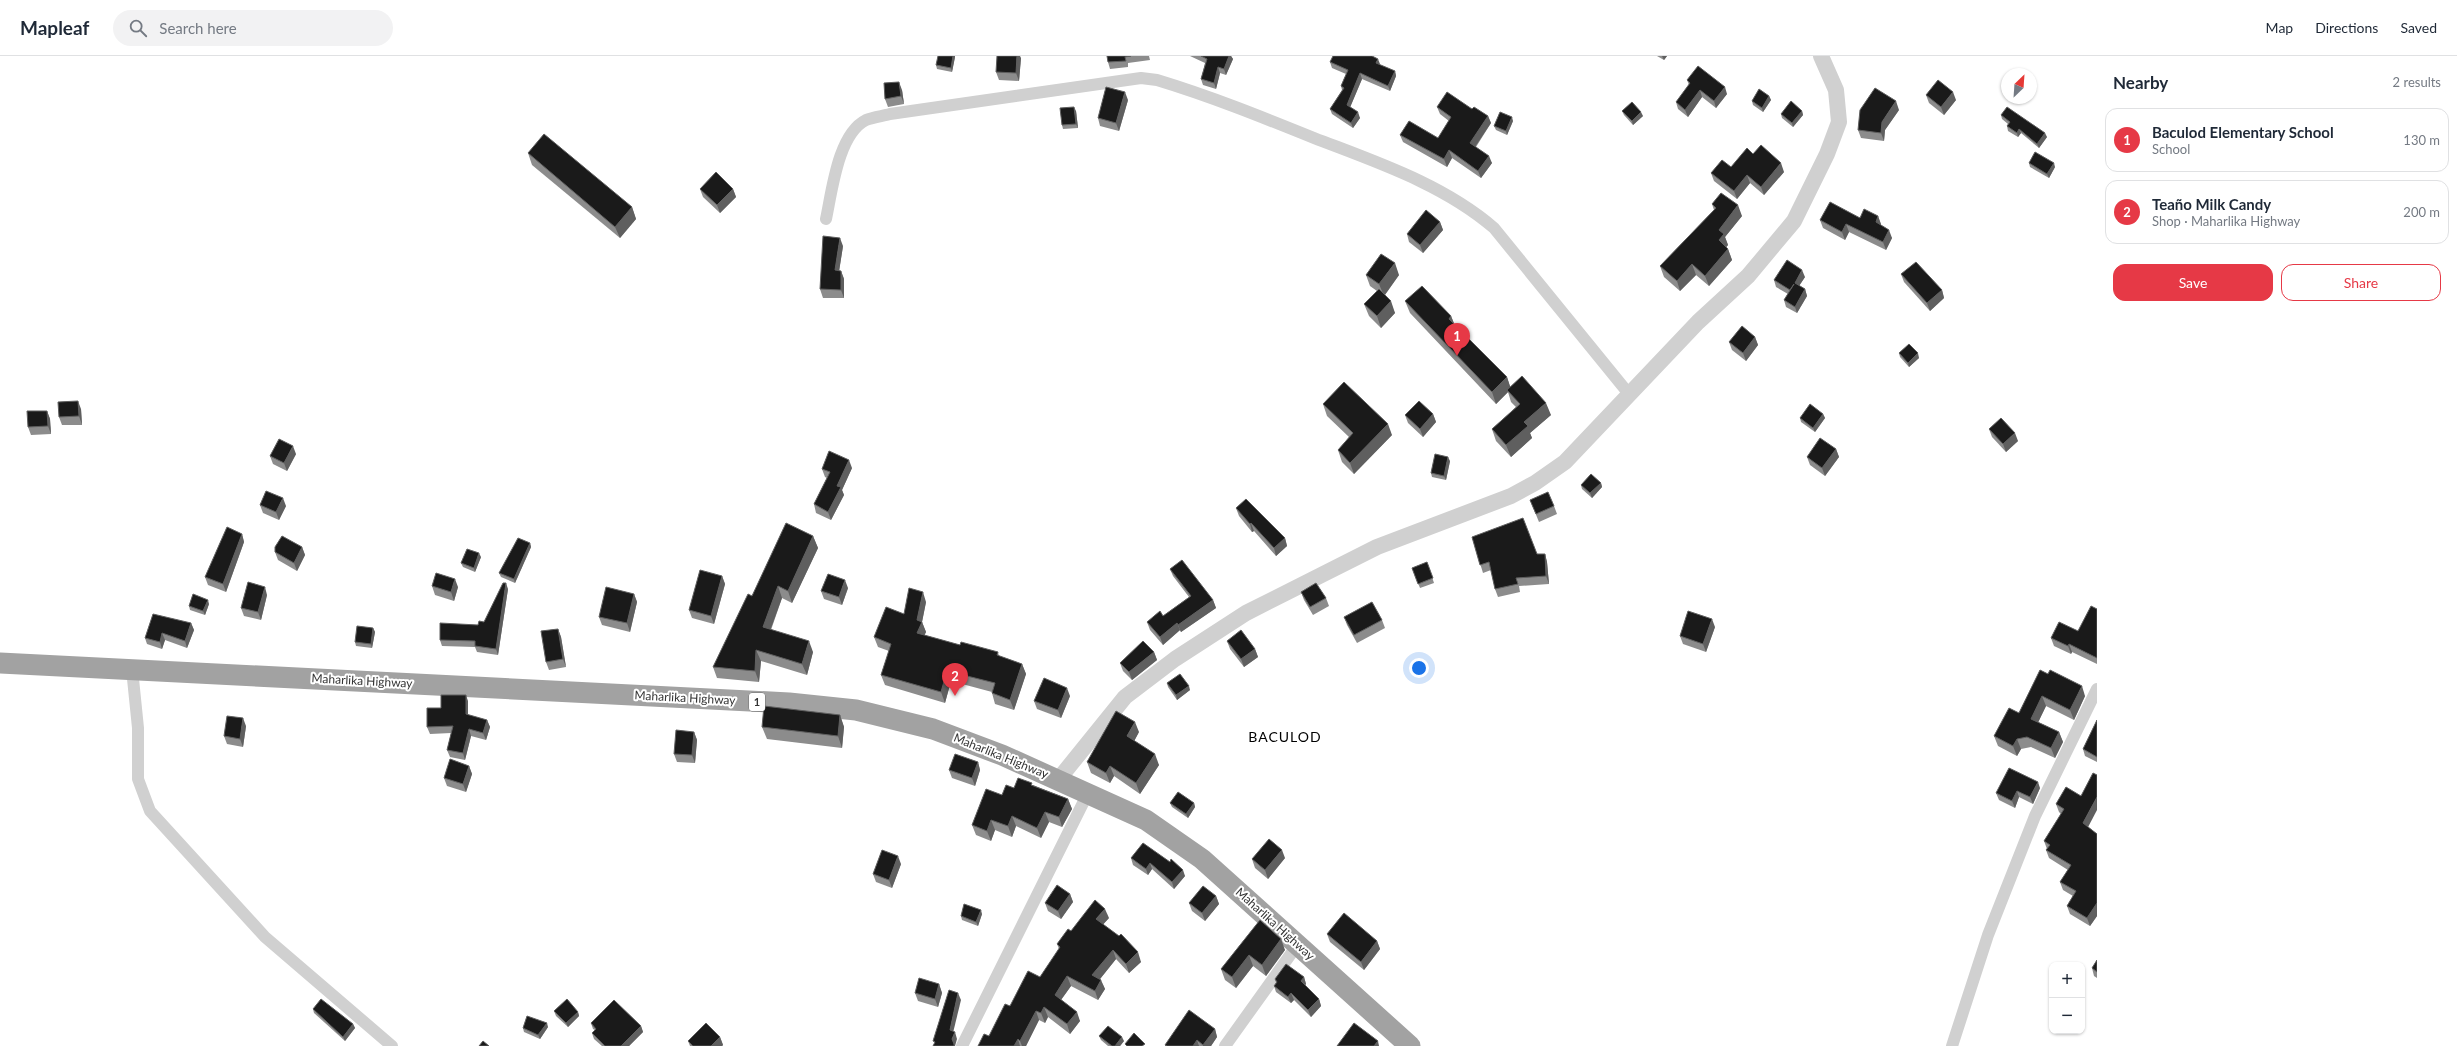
<!DOCTYPE html>
<html lang="en">
<head>
<meta charset="utf-8">
<style>
	body { margin:0; font-family:Lato,sans-serif; background:#f2f2f3; color:#1f2937 }
	.controls { position:absolute; right:12px; bottom:12px; display:grid; overflow:hidden; border-radius:8px; box-shadow:0 1px 3px #0004 }
	.controls button { width:36px; height:36px; display:grid; place-items:center; padding:0; border:0; border-bottom:1px solid #e0e1e3; background:#fff; color:#1f2937; font:20px sans-serif }
	.compass { position:absolute; left:2001px; top:12px; width:36px; height:36px; border-radius:50%; background:#fff; box-shadow:0 1px 3px #0004; rotate:25deg }
	.you { position:absolute; left:1419px; top:612px; width:14px; height:14px; margin:-10px; border:3px solid #fff; border-radius:50%; background:#1a73e8; box-shadow:0 0 0 6px #1a73e833 }
	.badge { display:grid; place-items:center; width:26px; height:26px; border-radius:50%; background:#e63946; color:#fff; font-size:13px; font-weight:700 }
	.pin { position:absolute; translate:-50% -33px; filter:drop-shadow(0 1px 2px #0008) }
	.pin::after { content:''; position:absolute; top:21px; width:14px; height:12px; background:inherit; clip-path:polygon(0 0,100% 0,50% 100%) }
	.list { margin:0; padding:0; list-style:none }
	h2 { display:flex; justify-content:space-between; align-items:center; height:52px; margin:0; padding:0 16px; font-size:17px }
	h2 small { font-size:13px; font-weight:400; color:#747a83 }
	.list li { display:grid; grid-template-columns:26px 1fr auto; gap:12px; align-items:center; box-sizing:border-box; height:64px; margin:0 8px 8px; padding:0 8px; border:1px solid #e0e1e3; border-radius:12px }
	.list b { display:block; font-size:15px; white-space:nowrap }
	.list p { margin:0; font-size:13px; white-space:nowrap; color:#747a83 }
	.list em { font-size:13px; font-style:normal; color:#747a83 }
	.actions { display:flex; gap:8px; padding:12px 16px }
	.actions a { flex:1; padding:9px 0; border:1px solid #e63946; border-radius:12px; text-align:center; font-size:14px; color:#e63946 }
	.actions .main { background:#e63946; color:#fff }
	.icon { flex:none; width:22px; height:22px; fill:none; stroke:currentColor; stroke-width:2; stroke-linecap:round; stroke-linejoin:round }
	.map { position:relative; flex:none; width:2097px; height:990px; overflow:hidden }
	header { display:flex; align-items:center; gap:24px; box-sizing:border-box; height:56px; padding:0 20px; background:#fff; border-bottom:1px solid #e0e1e3 }
	header strong { font-size:19px }
	nav { display:flex; gap:22px; margin-inline-start:auto; font-size:14px }
	.search { width:280px; height:36px; background:#f2f2f3; display:flex; align-items:center; gap:10px; box-sizing:border-box; padding:0 14px; border-radius:22px; color:#747a83; font-size:15px }
	main { display:flex }
	aside { flex:1; background:#fff }
	.map>svg:first-child { display:block }
</style>
</head>
<body>
<header>
<strong>Mapleaf</strong>
<div class="search"><svg class="icon" aria-label="search" viewBox="0 0 24 24"><circle cx="10" cy="10" r="6"/><path d="M15 15l6 6"/></svg>Search here</div>
<nav><a>Map</a><a>Directions</a><a>Saved</a></nav>
</header>
<main>
<div class="map">
<svg width="2097" height="990" viewBox="0 0 2097 990">
	<rect width="100%" height="100%" fill="#fff"/>
	<g fill="none" stroke-linecap="round" stroke-linejoin="round">
		<g stroke="#d0d0d0" stroke-width="12">
			<path d="M 826,163 C 832,135 838,78 866,64 C 873,61 883,60 890,58 L 1141,22 L 1157,24 C 1210,40 1262,61 1314,82 C 1376,106 1443,128 1494,172 L 1629,338"/>
			<path d="M 132,613 L 138,672 L 138,723 L 150,755 L 265,881 L 392,990"/>
			<path d="M 962,990 L 1088,737"/>
			<path d="M 1225,990 L 1298,888"/>
			<path d="M 1952,990 L 1988,879 L 2035,760 L 2097,633"/>
		</g>
		<path stroke="#d0d0d0" stroke-width="16" d="M 1058,724 L 1125,641 L 1175,603 L 1246,557 L 1377,491 L 1511,440 L 1535,427 L 1565,406 L 1698,266 L 1748,220 L 1794,165 L 1827,98 L 1839,66 L 1836,34 L 1821,0"/>
		<path stroke="#a2a2a2" stroke-width="21" d="M 0,607 L 789,647 L 856,654 L 933,673 L 1002,699 L 1146,764 L 1202,803 L 1410,990"/>
	</g>
	<g fill="#8c8c8c">
		<path d="M 1107,0 L 1149,0 L 1150,4 L 1128,7 L 1128,11 L 1110,13 L 1108,6 Z"/>
		<path d="M 1190,0 L 1231,0 L 1233,3 L 1226,19 L 1220,17 L 1216,33 L 1203,29 L 1201,23 L 1205,7 Z"/>
		<path d="M 1657,0 L 1667,0 L 1664,4 Z"/>
		<path d="M 955,1 L 952,16 L 937,13 L 936,9 Z"/>
		<path d="M 1021,2 L 1019,25 L 999,24 L 996,16 Z"/>
		<path d="M 1330,6 L 1380,8 L 1379,9 L 1395,15 L 1396,20 L 1390,35 L 1362,23 L 1350,51 L 1360,62 L 1353,72 L 1332,58 L 1330,53 L 1342,34 L 1341,30 L 1346,18 L 1332,12 Z"/>
		<path d="M 1687,24 L 1727,38 L 1716,52 L 1702,41 L 1688,61 L 1678,53 L 1676,46 L 1689,29 Z"/>
		<path d="M 902,34 L 904,48 L 888,51 L 885,43 Z"/>
		<path d="M 1926,39 L 1956,44 L 1944,59 L 1929,47 Z"/>
		<path d="M 1769,40 L 1771,44 L 1763,56 L 1753,49 L 1752,45 Z"/>
		<path d="M 1128,44 L 1119,75 L 1100,70 L 1098,62 Z"/>
		<path d="M 1437,51 L 1472,53 L 1488,60 L 1491,67 L 1476,91 L 1492,107 L 1481,122 L 1452,102 L 1447,111 L 1403,86 L 1400,79 L 1438,82 L 1449,65 L 1440,58 Z"/>
		<path d="M 1899,54 L 1885,74 L 1884,85 L 1861,82 L 1858,74 Z"/>
		<path d="M 1076,55 L 1078,72 L 1063,73 L 1062,69 Z"/>
		<path d="M 1622,55 L 1643,60 L 1633,69 L 1624,59 Z"/>
		<path d="M 1802,55 L 1803,59 L 1793,71 L 1782,62 L 1781,58 Z"/>
		<path d="M 2001,59 L 2047,81 L 2039,92 L 2021,77 L 2018,81 L 2008,75 L 2007,70 L 2008,68 L 2002,63 Z"/>
		<path d="M 1513,65 L 1507,79 L 1496,74 L 1494,70 Z"/>
		<path d="M 528,97 L 632,151 L 636,163 L 620,182 L 532,109 Z"/>
		<path d="M 2029,107 L 2055,111 L 2049,122 L 2030,111 Z"/>
		<path d="M 1731,111 L 1784,116 L 1764,139 L 1750,127 L 1737,143 L 1714,125 L 1711,117 Z"/>
		<path d="M 700,133 L 733,133 L 736,141 L 720,157 L 703,141 Z"/>
		<path d="M 1712,148 L 1742,160 L 1725,181 L 1728,189 L 1726,191 L 1728,193 L 1732,204 L 1709,230 L 1696,219 L 1680,235 L 1664,221 L 1660,210 L 1714,154 Z"/>
		<path d="M 1878,160 L 1881,169 L 1892,182 L 1886,194 L 1849,176 L 1845,184 L 1823,172 L 1820,164 Z"/>
		<path d="M 1440,166 L 1443,174 L 1423,197 L 1409,186 L 1407,178 Z"/>
		<path d="M 843,190 L 839,215 L 841,215 L 844,223 L 844,242 L 823,242 L 820,233 Z"/>
		<path d="M 1901,218 L 1942,234 L 1944,242 L 1930,255 L 1904,226 Z"/>
		<path d="M 1366,219 L 1399,219 L 1385,239 L 1395,257 L 1381,272 L 1369,260 L 1364,248 L 1377,235 L 1370,230 Z"/>
		<path d="M 1805,221 L 1799,230 L 1805,233 L 1807,240 L 1797,257 L 1786,251 L 1784,244 L 1788,238 L 1776,231 L 1774,224 Z"/>
		<path d="M 1405,245 L 1451,260 L 1454,268 L 1507,321 L 1510,331 L 1551,359 L 1530,377 L 1532,382 L 1511,401 L 1496,385 L 1492,373 L 1516,351 L 1511,346 L 1508,336 L 1496,348 L 1410,257 Z"/>
		<path d="M 1755,281 L 1758,289 L 1746,305 L 1732,294 L 1729,286 Z"/>
		<path d="M 1899,297 L 1919,302 L 1909,311 L 1900,301 Z"/>
		<path d="M 1323,348 L 1392,379 L 1354,418 L 1342,406 L 1338,394 L 1349,381 L 1327,360 Z"/>
		<path d="M 81,353 L 82,369 L 62,369 L 59,361 Z"/>
		<path d="M 47,355 L 50,363 L 51,378 L 31,379 L 28,371 Z"/>
		<path d="M 1433,358 L 1436,366 L 1423,381 L 1408,367 L 1405,359 Z"/>
		<path d="M 1823,358 L 1825,362 L 1815,376 L 1801,366 L 1800,362 Z"/>
		<path d="M 1989,373 L 2018,385 L 2006,396 L 1992,381 Z"/>
		<path d="M 1836,393 L 1839,401 L 1825,420 L 1810,409 L 1807,401 Z"/>
		<path d="M 296,398 L 287,415 L 273,408 L 270,400 Z"/>
		<path d="M 1450,405 L 1446,424 L 1432,421 L 1431,417 Z"/>
		<path d="M 852,412 L 842,434 L 844,439 L 831,464 L 816,457 L 814,448 L 827,422 L 825,421 L 822,413 Z"/>
		<path d="M 1601,427 L 1602,431 L 1592,442 L 1582,433 L 1581,429 Z"/>
		<path d="M 1530,444 L 1554,450 L 1557,458 L 1539,466 Z"/>
		<path d="M 260,449 L 286,450 L 279,464 L 263,457 Z"/>
		<path d="M 1236,452 L 1285,482 L 1287,490 L 1276,500 L 1254,475 L 1252,476 L 1239,460 Z"/>
		<path d="M 242,478 L 244,486 L 226,536 L 208,529 L 205,521 Z"/>
		<path d="M 813,480 L 818,492 L 792,547 L 782,542 L 771,574 L 813,596 L 807,619 L 761,605 L 759,626 L 717,622 L 713,611 L 752,540 Z"/>
		<path d="M 1472,481 L 1537,498 L 1545,498 L 1547,506 L 1549,528 L 1519,530 L 1520,536 L 1498,541 L 1495,533 L 1491,514 L 1483,517 Z"/>
		<path d="M 530,487 L 531,491 L 515,527 L 501,521 L 499,517 Z"/>
		<path d="M 302,491 L 305,499 L 297,515 L 278,504 L 275,496 Z"/>
		<path d="M 481,501 L 475,516 L 463,511 L 461,507 Z"/>
		<path d="M 1427,506 L 1434,527 L 1420,532 L 1412,512 Z"/>
		<path d="M 1170,513 L 1213,544 L 1216,552 L 1181,576 L 1180,574 L 1163,589 L 1150,574 L 1147,566 L 1163,560 L 1189,541 L 1173,520 Z"/>
		<path d="M 722,520 L 725,528 L 714,568 L 692,562 L 689,554 Z"/>
		<path d="M 432,530 L 458,531 L 454,545 L 435,539 Z"/>
		<path d="M 848,532 L 842,549 L 824,543 L 821,535 Z"/>
		<path d="M 508,533 L 498,599 L 477,596 L 475,591 L 442,590 L 440,584 L 478,569 L 484,566 Z"/>
		<path d="M 1301,536 L 1326,542 L 1329,550 L 1313,559 L 1304,544 Z"/>
		<path d="M 634,538 L 637,546 L 630,576 L 602,569 L 599,561 Z"/>
		<path d="M 267,539 L 261,564 L 244,560 L 241,552 Z"/>
		<path d="M 926,546 L 922,566 L 926,576 L 924,579 L 960,589 L 998,596 L 999,600 L 1022,608 L 1026,618 L 1014,654 L 995,648 L 992,637 L 992,636 L 951,625 L 945,647 L 885,629 L 881,619 L 889,595 L 878,591 L 874,581 L 904,558 Z"/>
		<path d="M 209,548 L 205,559 L 190,554 L 189,550 Z"/>
		<path d="M 2097,553 L 2097,608 L 2072,596 L 2071,598 L 2054,590 L 2051,582 L 2078,575 Z"/>
		<path d="M 1344,561 L 1382,564 L 1385,572 L 1357,587 L 1347,569 Z"/>
		<path d="M 191,567 L 194,574 L 187,592 L 165,584 L 162,593 L 147,588 L 145,582 Z"/>
		<path d="M 1715,571 L 1706,596 L 1683,588 L 1680,580 Z"/>
		<path d="M 373,572 L 375,576 L 372,592 L 356,590 L 355,586 Z"/>
		<path d="M 558,573 L 561,581 L 566,611 L 549,614 L 546,606 Z"/>
		<path d="M 1227,585 L 1255,593 L 1258,601 L 1244,611 L 1230,593 Z"/>
		<path d="M 1154,596 L 1157,604 L 1132,624 L 1123,615 L 1120,607 Z"/>
		<path d="M 2040,614 L 2085,640 L 2074,664 L 2046,650 L 2038,666 L 2059,676 L 2063,686 L 2055,702 L 2031,691 L 2021,693 L 2017,700 L 1998,690 L 1994,680 L 2019,657 Z"/>
		<path d="M 1167,627 L 1190,634 L 1177,644 L 1168,631 Z"/>
		<path d="M 1070,640 L 1061,662 L 1037,653 L 1034,645 Z"/>
		<path d="M 468,645 L 468,659 L 487,664 L 490,671 L 486,684 L 471,680 L 465,704 L 450,701 L 447,694 L 451,677 L 430,678 L 427,671 L 441,652 Z"/>
		<path d="M 840,659 L 844,671 L 842,692 L 767,683 L 762,671 Z"/>
		<path d="M 2097,664 L 2097,706 L 2085,700 L 2083,693 Z"/>
		<path d="M 246,670 L 243,691 L 227,688 L 224,680 Z"/>
		<path d="M 694,676 L 697,684 L 695,707 L 677,706 L 674,698 Z"/>
		<path d="M 1139,676 L 1134,685 L 1159,709 L 1140,738 L 1114,720 L 1110,727 L 1091,717 L 1087,706 Z"/>
		<path d="M 978,706 L 980,714 L 975,730 L 952,722 L 949,714 Z"/>
		<path d="M 469,710 L 472,718 L 466,736 L 447,730 L 444,722 Z"/>
		<path d="M 1033,729 L 1068,743 L 1072,753 L 1062,771 L 1049,766 L 1041,782 L 1016,770 L 1012,781 L 995,774 L 991,785 L 976,779 L 972,769 L 1002,739 L 1014,732 Z"/>
		<path d="M 2066,731 L 2088,771 L 2097,778 L 2097,860 L 2090,870 L 2070,858 L 2067,850 L 2073,840 L 2063,834 L 2060,826 L 2068,814 L 2049,802 L 2046,794 L 2047,793 L 2044,785 L 2061,758 L 2059,756 L 2056,748 Z"/>
		<path d="M 2040,732 L 2033,748 L 2019,741 L 2015,752 L 1999,744 L 1996,737 Z"/>
		<path d="M 1170,747 L 1194,747 L 1195,751 L 1188,762 L 1172,751 Z"/>
		<path d="M 1143,787 L 1185,820 L 1174,833 L 1152,813 L 1148,819 L 1133,809 L 1131,802 Z"/>
		<path d="M 1285,802 L 1268,823 L 1255,812 L 1252,803 Z"/>
		<path d="M 901,808 L 892,832 L 876,826 L 873,818 Z"/>
		<path d="M 1070,838 L 1073,846 L 1061,863 L 1048,855 L 1045,847 Z"/>
		<path d="M 1216,840 L 1219,848 L 1205,865 L 1192,855 L 1189,847 Z"/>
		<path d="M 982,858 L 978,870 L 962,864 L 961,860 Z"/>
		<path d="M 1109,862 L 1103,868 L 1141,906 L 1129,917 L 1116,903 L 1100,923 L 1105,933 L 1098,944 L 1071,930 L 1061,944 L 1080,965 L 1070,978 L 1048,961 L 1045,967 L 1039,964 L 1026,990 L 978,990 L 989,980 L 1010,950 L 1040,921 L 1059,893 L 1057,888 L 1071,875 Z"/>
		<path d="M 1260,864 L 1285,894 L 1266,920 L 1253,910 L 1236,932 L 1225,924 L 1221,913 Z"/>
		<path d="M 1327,878 L 1377,885 L 1380,893 L 1364,914 L 1330,886 Z"/>
		<path d="M 2097,904 L 2097,922 L 2094,920 L 2092,912 Z"/>
		<path d="M 1304,921 L 1306,928 L 1305,929 L 1319,943 L 1321,950 L 1311,961 L 1294,944 L 1291,947 L 1276,936 L 1274,930 L 1276,927 L 1275,923 Z"/>
		<path d="M 939,928 L 942,937 L 938,951 L 918,945 L 915,937 Z"/>
		<path d="M 313,953 L 353,968 L 355,972 L 345,985 L 314,957 Z"/>
		<path d="M 554,955 L 578,956 L 579,960 L 568,971 L 556,960 Z"/>
		<path d="M 591,967 L 641,970 L 643,976 L 629,990 L 602,990 L 594,983 L 592,977 L 595,974 L 593,973 Z"/>
		<path d="M 548,971 L 540,983 L 524,976 L 523,972 Z"/>
		<path d="M 1215,973 L 1217,981 L 1211,990 L 1165,990 L 1165,989 Z"/>
		<path d="M 1099,980 L 1124,985 L 1120,990 L 1108,990 L 1101,984 Z"/>
		<path d="M 720,981 L 723,989 L 722,990 L 690,990 L 688,985 Z"/>
	</g>
	<g fill="#5f5f5f">
		<path d="M 953,0 L 955,0 L 955,1 L 952,16 L 951,12 Z"/>
		<path d="M 1017,0 L 1020,0 L 1021,2 L 1019,25 L 1016,17 Z"/>
		<path d="M 1229,0 L 1231,0 L 1233,3 L 1226,19 L 1224,13 Z"/>
		<path d="M 1662,0 L 1667,0 L 1664,4 Z"/>
		<path d="M 1378,3 L 1380,8 L 1377,12 L 1376,7 Z"/>
		<path d="M 1218,11 L 1220,17 L 1216,33 L 1214,27 Z"/>
		<path d="M 1395,15 L 1396,20 L 1390,35 L 1388,30 Z"/>
		<path d="M 1360,17 L 1362,23 L 1349,54 L 1347,49 Z"/>
		<path d="M 899,26 L 902,34 L 904,48 L 901,40 Z"/>
		<path d="M 1725,31 L 1727,38 L 1716,52 L 1714,45 Z"/>
		<path d="M 1700,34 L 1702,41 L 1688,61 L 1685,54 Z"/>
		<path d="M 1125,36 L 1128,44 L 1119,75 L 1116,67 Z"/>
		<path d="M 1953,36 L 1956,44 L 1944,59 L 1941,51 Z"/>
		<path d="M 1769,40 L 1771,44 L 1763,56 L 1762,52 Z"/>
		<path d="M 1896,45 L 1899,54 L 1885,74 L 1884,85 L 1881,77 L 1882,66 Z"/>
		<path d="M 1074,51 L 1076,55 L 1078,72 L 1076,68 Z"/>
		<path d="M 1802,55 L 1803,59 L 1793,71 L 1792,67 Z"/>
		<path d="M 1358,56 L 1360,62 L 1353,72 L 1351,67 Z"/>
		<path d="M 1641,56 L 1643,60 L 1633,69 L 1632,65 Z"/>
		<path d="M 1488,60 L 1491,67 L 1473,94 L 1470,87 Z"/>
		<path d="M 1512,61 L 1513,65 L 1507,79 L 1506,75 Z"/>
		<path d="M 2019,73 L 2021,77 L 2018,81 L 2017,77 Z"/>
		<path d="M 2045,77 L 2047,81 L 2039,92 L 2037,88 Z"/>
		<path d="M 1449,94 L 1452,102 L 1447,111 L 1444,103 Z"/>
		<path d="M 1489,100 L 1492,107 L 1481,122 L 1478,115 Z"/>
		<path d="M 1781,107 L 1784,116 L 1764,139 L 1761,131 Z"/>
		<path d="M 2054,107 L 2055,111 L 2049,122 L 2047,118 Z"/>
		<path d="M 1747,119 L 1750,127 L 1737,143 L 1734,135 Z"/>
		<path d="M 733,133 L 736,141 L 720,157 L 717,149 Z"/>
		<path d="M 1738,149 L 1742,160 L 1725,181 L 1728,189 L 1723,195 L 1719,184 L 1719,174 Z"/>
		<path d="M 632,151 L 636,163 L 620,182 L 615,171 Z"/>
		<path d="M 1878,160 L 1881,168 L 1879,174 L 1876,166 Z"/>
		<path d="M 1440,166 L 1443,174 L 1423,197 L 1420,189 Z"/>
		<path d="M 1846,168 L 1849,176 L 1845,184 L 1842,176 Z"/>
		<path d="M 1889,174 L 1892,182 L 1886,194 L 1883,186 Z"/>
		<path d="M 840,182 L 843,190 L 838,222 L 835,214 Z"/>
		<path d="M 1728,193 L 1732,204 L 1709,230 L 1705,220 Z"/>
		<path d="M 1395,207 L 1399,219 L 1384,240 L 1379,228 Z"/>
		<path d="M 1692,208 L 1696,219 L 1680,235 L 1677,225 Z"/>
		<path d="M 1802,214 L 1805,221 L 1797,233 L 1795,227 Z"/>
		<path d="M 841,215 L 844,223 L 844,242 L 841,234 Z"/>
		<path d="M 1805,233 L 1807,240 L 1797,257 L 1795,251 Z"/>
		<path d="M 1942,234 L 1944,242 L 1930,255 L 1927,247 Z"/>
		<path d="M 1391,245 L 1395,257 L 1381,272 L 1377,260 Z"/>
		<path d="M 1451,260 L 1456,272 L 1449,263 Z"/>
		<path d="M 1755,281 L 1758,289 L 1746,305 L 1743,297 Z"/>
		<path d="M 1918,297 L 1919,302 L 1909,311 L 1908,307 Z"/>
		<path d="M 1507,321 L 1511,333 L 1507,334 L 1508,336 L 1496,348 L 1492,336 Z"/>
		<path d="M 78,345 L 81,353 L 82,369 L 79,360 Z"/>
		<path d="M 1546,347 L 1551,359 L 1530,377 L 1532,382 L 1511,401 L 1506,389 L 1524,366 Z"/>
		<path d="M 47,355 L 50,363 L 51,378 L 48,370 Z"/>
		<path d="M 1433,358 L 1436,366 L 1423,381 L 1420,373 Z"/>
		<path d="M 1823,358 L 1825,362 L 1815,376 L 1813,372 Z"/>
		<path d="M 1388,368 L 1392,379 L 1354,418 L 1350,407 Z"/>
		<path d="M 2015,377 L 2018,385 L 2006,396 L 2003,388 Z"/>
		<path d="M 293,390 L 296,398 L 287,415 L 284,407 Z"/>
		<path d="M 1836,393 L 1839,401 L 1825,420 L 1822,412 Z"/>
		<path d="M 1448,401 L 1450,405 L 1446,424 L 1444,420 Z"/>
		<path d="M 849,404 L 852,412 L 842,434 L 844,439 L 831,464 L 828,456 L 837,430 Z"/>
		<path d="M 1601,427 L 1602,431 L 1592,442 L 1590,437 Z"/>
		<path d="M 283,442 L 286,450 L 279,464 L 276,456 Z"/>
		<path d="M 1251,467 L 1254,475 L 1252,476 L 1250,468 Z"/>
		<path d="M 242,478 L 244,486 L 226,536 L 223,528 Z"/>
		<path d="M 813,480 L 818,492 L 792,547 L 788,535 Z"/>
		<path d="M 1285,482 L 1287,490 L 1276,500 L 1274,492 Z"/>
		<path d="M 530,487 L 531,491 L 515,527 L 514,523 Z"/>
		<path d="M 302,491 L 305,499 L 297,515 L 294,507 Z"/>
		<path d="M 479,497 L 481,501 L 475,516 L 474,512 Z"/>
		<path d="M 1545,498 L 1547,506 L 1549,528 L 1546,520 Z"/>
		<path d="M 722,520 L 725,528 L 714,568 L 711,560 Z"/>
		<path d="M 455,523 L 458,531 L 454,545 L 451,536 Z"/>
		<path d="M 845,524 L 848,532 L 842,549 L 839,541 Z"/>
		<path d="M 506,527 L 508,533 L 498,599 L 496,593 Z"/>
		<path d="M 778,530 L 782,542 L 767,583 L 763,571 Z"/>
		<path d="M 265,531 L 267,539 L 261,564 L 258,556 Z"/>
		<path d="M 923,536 L 926,546 L 922,566 L 926,576 L 921,587 L 917,577 L 917,564 Z"/>
		<path d="M 634,538 L 637,546 L 630,576 L 627,567 Z"/>
		<path d="M 208,544 L 209,548 L 205,559 L 203,555 Z"/>
		<path d="M 1213,544 L 1216,552 L 1181,576 L 1178,569 Z"/>
		<path d="M 1712,563 L 1715,571 L 1706,596 L 1703,588 Z"/>
		<path d="M 191,567 L 194,574 L 187,592 L 185,585 Z"/>
		<path d="M 1177,567 L 1180,574 L 1163,589 L 1160,581 Z"/>
		<path d="M 373,572 L 375,576 L 372,592 L 371,588 Z"/>
		<path d="M 558,573 L 561,581 L 566,611 L 563,603 Z"/>
		<path d="M 162,577 L 165,584 L 162,593 L 160,586 Z"/>
		<path d="M 809,585 L 813,596 L 807,619 L 802,608 Z"/>
		<path d="M 2069,588 L 2072,596 L 2071,598 L 2068,590 Z"/>
		<path d="M 1255,593 L 1258,601 L 1244,611 L 1241,603 Z"/>
		<path d="M 756,594 L 761,605 L 759,626 L 755,615 Z"/>
		<path d="M 1154,596 L 1157,604 L 1132,624 L 1129,616 Z"/>
		<path d="M 1022,608 L 1026,618 L 1014,654 L 1010,644 Z"/>
		<path d="M 947,615 L 951,625 L 945,647 L 941,636 Z"/>
		<path d="M 1189,630 L 1190,634 L 1177,644 L 1176,639 Z"/>
		<path d="M 2082,630 L 2085,640 L 2074,664 L 2070,654 Z"/>
		<path d="M 1067,632 L 1070,640 L 1061,662 L 1058,654 Z"/>
		<path d="M 466,639 L 468,645 L 468,665 L 466,658 Z"/>
		<path d="M 2042,640 L 2046,650 L 2035,673 L 2031,663 Z"/>
		<path d="M 840,659 L 844,671 L 842,692 L 838,680 Z"/>
		<path d="M 243,662 L 246,670 L 243,691 L 240,683 Z"/>
		<path d="M 487,664 L 490,671 L 486,684 L 483,677 Z"/>
		<path d="M 1135,666 L 1139,676 L 1131,691 L 1127,680 Z"/>
		<path d="M 469,673 L 471,680 L 465,704 L 463,697 Z"/>
		<path d="M 694,676 L 697,684 L 695,707 L 692,699 Z"/>
		<path d="M 2059,676 L 2063,686 L 2055,702 L 2051,692 Z"/>
		<path d="M 2017,683 L 2021,693 L 2017,700 L 2013,690 Z"/>
		<path d="M 1155,698 L 1159,709 L 1140,738 L 1136,727 Z"/>
		<path d="M 978,706 L 980,714 L 975,730 L 972,722 Z"/>
		<path d="M 469,710 L 472,718 L 466,736 L 463,728 Z"/>
		<path d="M 1110,710 L 1114,720 L 1110,727 L 1106,717 Z"/>
		<path d="M 2038,726 L 2040,732 L 2033,748 L 2030,741 Z"/>
		<path d="M 2017,735 L 2019,741 L 2015,752 L 2012,745 Z"/>
		<path d="M 2097,741 L 2097,754 L 2086,775 L 2083,767 Z"/>
		<path d="M 1068,743 L 1072,753 L 1062,771 L 1059,761 Z"/>
		<path d="M 1194,747 L 1195,751 L 1188,762 L 1186,758 Z"/>
		<path d="M 1045,756 L 1049,766 L 1041,782 L 1037,772 Z"/>
		<path d="M 1012,760 L 1016,770 L 1012,781 L 1008,770 Z"/>
		<path d="M 991,764 L 995,774 L 991,785 L 987,775 Z"/>
		<path d="M 1282,794 L 1285,802 L 1268,823 L 1265,814 Z"/>
		<path d="M 898,800 L 901,808 L 892,832 L 889,824 Z"/>
		<path d="M 1150,807 L 1152,813 L 1148,819 L 1146,813 Z"/>
		<path d="M 1183,814 L 1185,820 L 1174,833 L 1172,826 Z"/>
		<path d="M 1070,838 L 1073,846 L 1061,863 L 1058,855 Z"/>
		<path d="M 1216,840 L 1219,848 L 1205,865 L 1202,857 Z"/>
		<path d="M 2097,847 L 2097,860 L 2090,870 L 2087,862 Z"/>
		<path d="M 1105,853 L 1109,862 L 1100,872 L 1096,863 Z"/>
		<path d="M 981,854 L 982,858 L 978,870 L 976,866 Z"/>
		<path d="M 1281,883 L 1285,894 L 1266,920 L 1262,909 Z"/>
		<path d="M 1377,885 L 1380,893 L 1364,914 L 1361,906 Z"/>
		<path d="M 1113,894 L 1116,903 L 1096,928 L 1092,919 Z"/>
		<path d="M 1138,896 L 1141,906 L 1129,917 L 1126,908 Z"/>
		<path d="M 1249,899 L 1253,910 L 1236,932 L 1232,921 Z"/>
		<path d="M 1067,920 L 1071,930 L 1058,948 L 1055,939 Z"/>
		<path d="M 1304,921 L 1306,928 L 1303,932 L 1301,925 Z"/>
		<path d="M 1101,924 L 1105,933 L 1098,944 L 1095,935 Z"/>
		<path d="M 939,928 L 942,937 L 938,951 L 935,943 Z"/>
		<path d="M 958,937 L 961,944 L 952,981 L 950,974 Z"/>
		<path d="M 1291,937 L 1294,944 L 1291,947 L 1288,941 Z"/>
		<path d="M 1319,943 L 1321,950 L 1311,961 L 1308,954 Z"/>
		<path d="M 1044,951 L 1048,961 L 1045,967 L 1041,957 Z"/>
		<path d="M 1036,955 L 1039,964 L 1026,990 L 1022,990 L 1020,985 Z"/>
		<path d="M 578,956 L 579,960 L 568,971 L 566,967 Z"/>
		<path d="M 1077,956 L 1080,965 L 1070,978 L 1067,968 Z"/>
		<path d="M 547,967 L 548,971 L 540,983 L 538,979 Z"/>
		<path d="M 353,968 L 355,972 L 345,985 L 343,981 Z"/>
		<path d="M 641,970 L 643,976 L 629,990 L 621,990 Z"/>
		<path d="M 1215,973 L 1217,981 L 1211,990 L 1203,990 L 1203,989 Z"/>
		<path d="M 955,976 L 957,983 L 955,990 L 954,990 L 952,983 Z"/>
		<path d="M 720,981 L 723,989 L 722,990 L 711,990 Z"/>
		<path d="M 1122,981 L 1124,985 L 1120,990 L 1115,990 Z"/>
		<path d="M 1018,983 L 1020,990 L 1014,990 Z"/>
		<path d="M 1197,984 L 1199,990 L 1193,990 Z"/>
		<path d="M 1378,985 L 1379,990 L 1374,990 Z"/>
	</g>
	<g fill="#1a1a1a" stroke="#5f5f5f">
		<path d="M 938,0 L 953,0 L 951,12 L 936,9 Z"/>
		<path d="M 997,0 L 1017,0 L 1016,17 L 996,16 Z"/>
		<path d="M 1107,0 L 1131,0 L 1125,1 L 1126,5 L 1108,6 Z"/>
		<path d="M 1201,0 L 1229,0 L 1224,13 L 1218,11 L 1214,27 L 1201,23 L 1207,3 Z"/>
		<path d="M 1333,0 L 1372,0 L 1378,3 L 1376,7 L 1395,15 L 1388,30 L 1360,17 L 1347,49 L 1358,56 L 1351,67 L 1330,53 L 1344,32 L 1341,30 L 1348,14 L 1330,6 Z"/>
		<path d="M 1698,10 L 1725,31 L 1714,45 L 1700,34 L 1685,54 L 1676,46 L 1690,27 L 1687,24 Z"/>
		<path d="M 1938,24 L 1953,36 L 1941,51 L 1926,39 Z"/>
		<path d="M 899,26 L 901,40 L 885,43 L 884,27 Z"/>
		<path d="M 1106,31 L 1125,36 L 1116,67 L 1098,62 Z"/>
		<path d="M 1875,32 L 1896,45 L 1882,66 L 1881,77 L 1858,74 L 1860,54 Z"/>
		<path d="M 1759,33 L 1769,40 L 1762,52 L 1752,45 Z"/>
		<path d="M 1447,36 L 1472,53 L 1474,51 L 1488,60 L 1470,87 L 1489,100 L 1478,115 L 1449,94 L 1444,103 L 1400,79 L 1409,65 L 1438,82 L 1451,61 L 1437,51 Z"/>
		<path d="M 1791,45 L 1802,55 L 1792,67 L 1781,58 Z"/>
		<path d="M 1632,46 L 1641,56 L 1632,65 L 1622,55 Z"/>
		<path d="M 1074,51 L 1076,68 L 1062,69 L 1060,52 Z"/>
		<path d="M 2007,51 L 2045,77 L 2037,88 L 2019,73 L 2017,77 L 2007,70 L 2010,66 L 2001,59 Z"/>
		<path d="M 1500,56 L 1512,61 L 1506,75 L 1494,70 Z"/>
		<path d="M 544,78 L 632,151 L 615,171 L 528,97 Z"/>
		<path d="M 1761,89 L 1781,107 L 1761,131 L 1747,119 L 1734,135 L 1711,117 L 1722,104 L 1731,111 L 1747,92 L 1753,98 Z"/>
		<path d="M 2035,96 L 2054,107 L 2047,118 L 2029,107 Z"/>
		<path d="M 716,116 L 733,133 L 717,149 L 700,133 Z"/>
		<path d="M 1721,137 L 1738,149 L 1719,174 L 1724,178 L 1719,184 L 1728,193 L 1705,220 L 1692,208 L 1677,225 L 1660,210 L 1716,152 L 1712,148 Z"/>
		<path d="M 1830,146 L 1860,162 L 1864,153 L 1878,160 L 1876,166 L 1889,174 L 1883,186 L 1846,168 L 1842,176 L 1820,164 Z"/>
		<path d="M 1426,154 L 1440,166 L 1420,189 L 1407,178 Z"/>
		<path d="M 823,180 L 840,182 L 835,214 L 841,215 L 841,234 L 820,233 Z"/>
		<path d="M 1381,198 L 1395,207 L 1379,228 L 1366,219 Z"/>
		<path d="M 1787,204 L 1802,214 L 1795,227 L 1805,233 L 1795,251 L 1784,244 L 1794,228 L 1790,234 L 1774,224 Z"/>
		<path d="M 1916,206 L 1942,234 L 1927,247 L 1901,218 Z"/>
		<path d="M 1422,230 L 1451,260 L 1449,263 L 1507,321 L 1492,336 L 1405,245 Z"/>
		<path d="M 1379,233 L 1391,245 L 1377,260 L 1364,248 Z"/>
		<path d="M 1742,270 L 1755,281 L 1743,297 L 1729,286 Z"/>
		<path d="M 1909,288 L 1918,297 L 1908,307 L 1899,297 Z"/>
		<path d="M 1522,320 L 1546,347 L 1524,366 L 1528,370 L 1506,389 L 1492,373 L 1520,348 L 1507,334 Z"/>
		<path d="M 1344,326 L 1388,368 L 1350,407 L 1338,394 L 1353,377 L 1323,348 Z"/>
		<path d="M 78,345 L 79,360 L 59,361 L 58,346 Z"/>
		<path d="M 1419,345 L 1433,358 L 1420,373 L 1405,359 Z"/>
		<path d="M 1810,348 L 1823,358 L 1813,372 L 1800,362 Z"/>
		<path d="M 27,355 L 47,355 L 48,370 L 28,371 Z"/>
		<path d="M 2001,362 L 2015,377 L 2003,388 L 1989,373 Z"/>
		<path d="M 1820,382 L 1836,393 L 1822,412 L 1807,401 Z"/>
		<path d="M 279,383 L 293,390 L 284,407 L 270,400 Z"/>
		<path d="M 829,395 L 849,404 L 837,430 L 841,431 L 828,456 L 814,448 L 830,416 L 822,413 Z"/>
		<path d="M 1435,398 L 1448,401 L 1444,420 L 1431,417 Z"/>
		<path d="M 1591,418 L 1601,427 L 1590,437 L 1581,429 Z"/>
		<path d="M 266,435 L 283,442 L 276,456 L 260,449 Z"/>
		<path d="M 1548,436 L 1554,450 L 1536,458 L 1530,444 Z"/>
		<path d="M 1246,443 L 1285,482 L 1274,492 L 1251,467 L 1250,468 L 1236,452 Z"/>
		<path d="M 1523,462 L 1537,498 L 1545,498 L 1546,520 L 1516,522 L 1518,528 L 1495,533 L 1489,506 L 1480,509 L 1472,481 Z"/>
		<path d="M 786,467 L 813,480 L 788,535 L 778,530 L 763,571 L 809,585 L 802,608 L 756,594 L 755,615 L 713,611 L 748,538 L 752,540 Z"/>
		<path d="M 227,471 L 242,478 L 223,528 L 205,521 Z"/>
		<path d="M 282,480 L 302,491 L 294,507 L 275,496 L 275,491 Z"/>
		<path d="M 518,482 L 530,487 L 514,523 L 499,517 Z"/>
		<path d="M 467,493 L 479,497 L 474,512 L 461,507 Z"/>
		<path d="M 1182,504 L 1213,544 L 1178,569 L 1177,567 L 1160,581 L 1147,566 L 1160,555 L 1163,560 L 1191,540 L 1170,513 Z"/>
		<path d="M 1427,506 L 1433,522 L 1418,528 L 1412,512 Z"/>
		<path d="M 700,514 L 722,520 L 711,560 L 689,554 Z"/>
		<path d="M 436,517 L 455,523 L 451,536 L 432,530 Z"/>
		<path d="M 828,518 L 845,524 L 839,541 L 821,535 Z"/>
		<path d="M 248,526 L 265,531 L 258,556 L 241,552 Z"/>
		<path d="M 503,527 L 506,527 L 496,593 L 475,590 L 475,585 L 440,584 L 440,567 L 478,569 L 479,565 L 484,566 Z"/>
		<path d="M 1316,527 L 1326,542 L 1310,551 L 1301,536 Z"/>
		<path d="M 606,531 L 634,538 L 627,567 L 599,561 Z"/>
		<path d="M 909,532 L 923,536 L 917,564 L 922,566 L 917,577 L 960,589 L 961,586 L 998,596 L 997,599 L 1022,608 L 1010,644 L 992,637 L 995,627 L 947,615 L 941,636 L 881,619 L 891,588 L 874,581 L 886,551 L 904,558 Z"/>
		<path d="M 193,538 L 208,544 L 203,555 L 189,550 Z"/>
		<path d="M 1372,546 L 1382,564 L 1354,579 L 1344,561 Z"/>
		<path d="M 2091,550 L 2097,553 L 2097,602 L 2069,588 L 2068,590 L 2051,582 L 2059,566 L 2078,575 Z"/>
		<path d="M 1688,555 L 1712,563 L 1703,588 L 1680,580 Z"/>
		<path d="M 153,558 L 191,567 L 185,585 L 162,577 L 160,586 L 145,582 Z"/>
		<path d="M 357,570 L 373,572 L 371,588 L 355,586 Z"/>
		<path d="M 558,573 L 563,603 L 546,606 L 541,575 Z"/>
		<path d="M 1241,574 L 1255,593 L 1241,603 L 1227,585 Z"/>
		<path d="M 1143,585 L 1154,596 L 1129,616 L 1120,607 Z"/>
		<path d="M 2040,614 L 2048,618 L 2050,614 L 2082,630 L 2070,654 L 2042,640 L 2031,663 L 2059,676 L 2051,692 L 2027,681 L 2017,683 L 2013,690 L 1994,680 L 2009,652 L 2019,657 Z"/>
		<path d="M 1180,618 L 1189,630 L 1176,639 L 1167,627 Z"/>
		<path d="M 1044,622 L 1067,632 L 1058,654 L 1034,645 Z"/>
		<path d="M 441,639 L 466,639 L 466,658 L 487,664 L 483,677 L 469,673 L 463,697 L 447,694 L 453,670 L 427,671 L 427,652 L 441,652 Z"/>
		<path d="M 764,650 L 840,659 L 838,680 L 762,671 Z"/>
		<path d="M 1116,655 L 1135,666 L 1127,680 L 1155,698 L 1136,727 L 1110,710 L 1106,717 L 1087,706 Z"/>
		<path d="M 227,660 L 243,662 L 240,683 L 224,680 Z"/>
		<path d="M 2097,664 L 2097,701 L 2083,693 Z"/>
		<path d="M 676,674 L 694,676 L 692,699 L 674,698 Z"/>
		<path d="M 955,698 L 978,706 L 972,722 L 949,714 Z"/>
		<path d="M 450,703 L 469,710 L 463,728 L 444,722 Z"/>
		<path d="M 2009,712 L 2038,726 L 2030,741 L 2017,735 L 2012,745 L 1996,737 Z"/>
		<path d="M 2093,717 L 2097,719 L 2097,741 L 2083,767 L 2097,778 L 2097,847 L 2087,862 L 2067,850 L 2076,835 L 2060,826 L 2071,809 L 2046,794 L 2050,789 L 2044,785 L 2064,753 L 2056,748 L 2066,731 L 2081,740 Z"/>
		<path d="M 1018,722 L 1032,727 L 1031,729 L 1068,743 L 1059,761 L 1045,756 L 1037,772 L 1012,760 L 1008,770 L 991,764 L 987,775 L 972,769 L 986,733 L 1002,739 L 1006,729 L 1014,732 Z"/>
		<path d="M 1178,736 L 1194,747 L 1186,758 L 1170,747 Z"/>
		<path d="M 1269,783 L 1282,794 L 1265,814 L 1252,803 Z"/>
		<path d="M 1143,787 L 1170,806 L 1171,803 L 1183,814 L 1172,826 L 1150,807 L 1146,813 L 1131,802 Z"/>
		<path d="M 882,794 L 898,800 L 889,824 L 873,818 Z"/>
		<path d="M 1057,829 L 1070,838 L 1058,855 L 1045,847 Z"/>
		<path d="M 1203,830 L 1216,840 L 1202,857 L 1189,847 Z"/>
		<path d="M 1095,844 L 1105,853 L 1096,863 L 1119,880 L 1121,878 L 1138,896 L 1126,908 L 1113,894 L 1092,919 L 1101,924 L 1095,935 L 1067,920 L 1055,939 L 1077,956 L 1067,968 L 1044,951 L 1041,957 L 1036,955 L 1020,985 L 1018,983 L 1014,990 L 978,990 L 984,978 L 989,980 L 1005,948 L 1010,950 L 1028,915 L 1040,921 L 1060,891 L 1057,888 L 1068,873 L 1071,875 Z"/>
		<path d="M 964,848 L 981,854 L 976,866 L 961,860 Z"/>
		<path d="M 1344,857 L 1377,885 L 1361,906 L 1327,878 Z"/>
		<path d="M 1260,864 L 1281,883 L 1262,909 L 1249,899 L 1232,921 L 1221,913 Z"/>
		<path d="M 2097,904 L 2097,916 L 2092,912 Z"/>
		<path d="M 1286,908 L 1304,921 L 1301,925 L 1319,943 L 1308,954 L 1291,937 L 1288,941 L 1274,930 L 1277,926 L 1275,923 Z"/>
		<path d="M 919,922 L 939,928 L 935,943 L 915,937 Z"/>
		<path d="M 949,934 L 958,937 L 950,974 L 955,976 L 952,983 L 954,988 L 954,990 L 933,990 L 935,986 L 933,985 Z"/>
		<path d="M 321,943 L 353,968 L 343,981 L 313,953 Z"/>
		<path d="M 567,943 L 578,956 L 566,967 L 554,955 Z"/>
		<path d="M 614,944 L 641,970 L 621,990 L 605,990 L 592,977 L 596,973 L 591,967 Z"/>
		<path d="M 1189,954 L 1215,973 L 1203,989 L 1197,984 L 1193,990 L 1167,990 L 1165,989 Z"/>
		<path d="M 527,960 L 547,967 L 538,979 L 523,972 Z"/>
		<path d="M 706,967 L 720,981 L 711,990 L 693,990 L 688,985 Z"/>
		<path d="M 1354,967 L 1378,985 L 1374,990 L 1337,990 Z"/>
		<path d="M 1108,970 L 1122,981 L 1115,990 L 1112,990 L 1099,980 Z"/>
		<path d="M 1134,977 L 1145,988 L 1142,990 L 1127,990 L 1125,988 Z"/>
		<path d="M 483,985 L 489,990 L 479,990 Z"/>
	</g>
	<g text-anchor="middle" stroke-width="4" stroke-linejoin="round" paint-order="stroke">
		<rect fill="#fff" stroke="#707070" stroke-width="1" x="749" y="637" width="16" height="18" rx="3"/>
		<g font-size="11" font-weight="bold" fill="#333">
			<text x="757" y="650">1</text>
		</g>
		<g font-size="12" fill="#333" stroke="#fff">
			<text transform="translate(362 625) rotate(3)" y="4">Maharlika Highway</text>
			<text transform="translate(685 642) rotate(3)" y="4">Maharlika Highway</text>
			<text transform="translate(1001 700) rotate(22)" y="4">Maharlika Highway</text>
			<text transform="translate(1275 868) rotate(42)" y="4">Maharlika Highway</text>
		</g>
		<g font-size="14" letter-spacing="1" fill="#000" stroke="#fff">
			<text x="1285" y="686">BACULOD</text>
		</g>
	</g>
</svg>
<div class="controls">
<button>+</button>
<button>−</button>
</div>
<svg class="compass" viewBox="-18 -18 36 36"><path d="M0-13l5 13h-10z" fill="#e53935"/><path d="M0 13l5-13h-10z" fill="#747a83"/></svg>
<div class="you"></div>
<div class="pin badge" style="left:1457px;top:300px">1</div>
<div class="pin badge" style="left:955px;top:640px">2</div>
</div>
<aside>
<h2>Nearby<small>2 results</small></h2>
<ul class="list">
<li><span class="badge">1</span><div><b>Baculod Elementary School</b><p>School</p></div><em>130 m</em></li>
<li><span class="badge">2</span><div><b>Teaño Milk Candy</b><p>Shop · Maharlika Highway</p></div><em>200 m</em></li>
</ul>
<div class="actions"><a class="main">Save</a><a>Share</a></div>
</aside>
</main>
</body>
</html>
